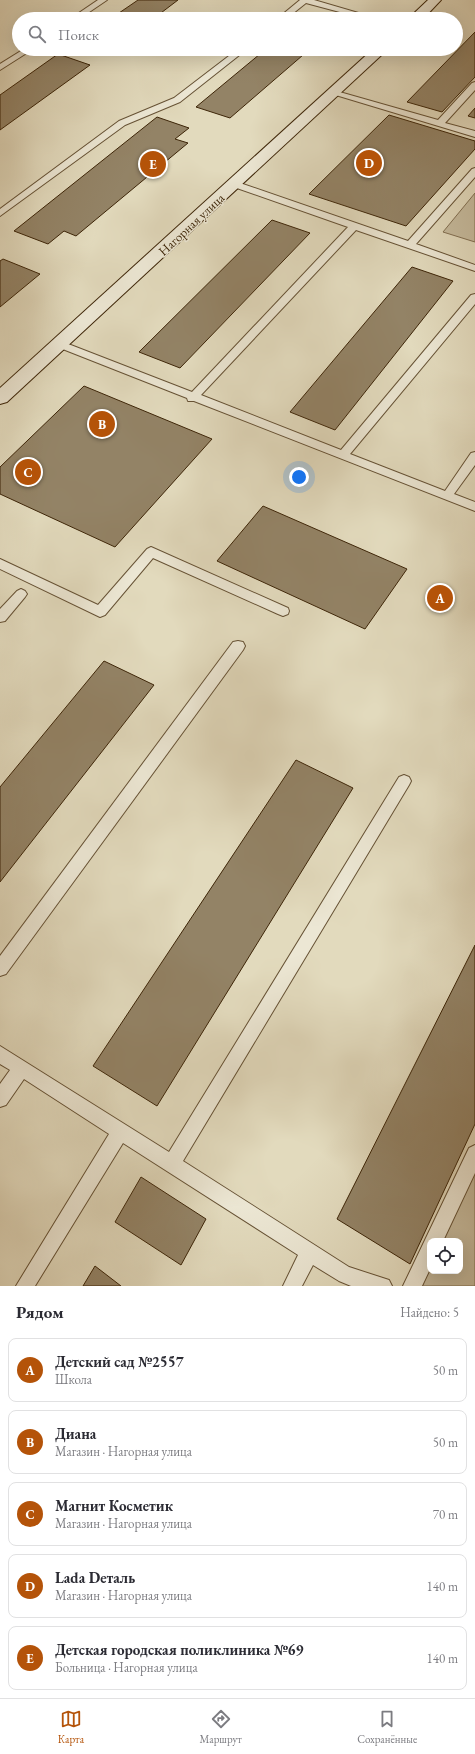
<!DOCTYPE html>
<html lang="ru">
<head>
<meta charset="utf-8">
<style>
	body { margin:0; font-family:"EB Garamond",serif; background:#f7f7f7; color:#2b2b33 }
	.controls { position:absolute; right:12px; bottom:12px; display:grid; overflow:hidden; border-radius:8px; box-shadow:0 4px 16px #0002 }
	.controls button { width:36px; height:36px; display:grid; place-items:center; padding:0; border:0; border-bottom:1px solid #e1e1e2; background:#fff; color:#2b2b33; font:20px sans-serif }
	.you { position:absolute; left:299px; top:477px; width:14px; height:14px; margin:-10px; border:3px solid #fff; border-radius:50%; background:#1a73e8; box-shadow:0 0 0 6px #1a73e833 }
	.badge { display:grid; place-items:center; width:26px; height:26px; border-radius:50%; background:#b45309; color:#fff; font-size:13px; font-weight:700 }
	.pin { position:absolute; translate:-50% -50%; border:2px solid #fff; box-shadow:0 1px 4px #0006 }
	.list { margin:0; padding:0; list-style:none }
	h2 { display:flex; justify-content:space-between; align-items:center; height:52px; margin:0; padding:0 16px; font-size:17px }
	h2 small { font-size:13px; font-weight:400; color:#7c7c81 }
	.list li { display:grid; grid-template-columns:26px 1fr auto; gap:12px; align-items:center; box-sizing:border-box; height:64px; margin:0 8px 8px; padding:0 8px; border:1px solid #e1e1e2; border-radius:8px }
	.list b { display:block; font-size:15px; white-space:nowrap }
	.list p { margin:0; font-size:13px; white-space:nowrap; color:#7c7c81 }
	.list em { font-size:13px; font-style:normal; color:#7c7c81 }
	.icon { flex:none; width:22px; height:22px; fill:none; stroke:currentColor; stroke-width:2; stroke-linecap:round; stroke-linejoin:round }
	.map { position:relative; flex:none; width:475px; height:1286px; overflow:hidden }
	.search { position:absolute; background:#fff; box-shadow:0 4px 16px #0002; left:12px; right:12px; top:12px; height:44px; display:flex; align-items:center; gap:10px; box-sizing:border-box; padding:0 14px; border-radius:22px; color:#7c7c81; font-size:15px }
	.sheet { height:412px; background:#fff }
	nav { display:flex; justify-content:space-around; align-items:center; box-sizing:border-box; height:56px; border-top:1px solid #e1e1e2; background:#fff; font-size:11px; color:#7c7c81 }
	nav a { display:grid; justify-items:center; gap:2px }
	nav .on { color:#b45309 }
	.map>svg:first-child { display:block }
</style>
</head>
<body>
<div class="map">
<svg width="475" height="1286" viewBox="0 0 475 1286">
	<rect width="100%" height="100%" fill="#e2dabd"/>
	<filter id="stains"><feTurbulence type="fractalNoise" baseFrequency=".005" numOctaves="4"/><feColorMatrix values="0 0 0 0 .2 0 0 0 0 .09 0 0 0 0 .02 0 0 0 .5 -.17"/></filter>
	<radialGradient id="worn" r=".72"><stop offset=".6" stop-color="#630" stop-opacity="0"/><stop offset="1" stop-color="#630" stop-opacity=".3"/></radialGradient>
	<g fill="#c6bb9e" stroke="#827053">
		<path d="M 475,193 L 475,242 L 443,232 Z"/>
		<path d="M 475,1171 L 475,1286 L 420,1286 L 430,1265 L 430,1271 L 460,1271 L 460,1241 L 441,1241 Z"/>
	</g>
	<g fill="#938366" stroke="#3d2508">
		<path d="M 138,0 L 178,0 L 153,19 L 138,19 L 119,13 Z"/>
		<path d="M 475,32 L 475,77 L 442,112 L 407,102 Z"/>
		<path d="M 266,49 L 310,49 L 230,118 L 196,107 Z"/>
		<path d="M 58,54 L 90,65 L 0,130 L 0,95 Z"/>
		<path d="M 475,108 L 475,118 L 468,116 Z"/>
		<path d="M 389,115 L 475,141 L 475,149 L 406,226 L 309,194 Z"/>
		<path d="M 157,117 L 189,128 L 175,139 L 188,143 L 76,236 L 64,231 L 48,244 L 14,231 Z"/>
		<path d="M 272,220 L 310,233 L 180,368 L 139,352 Z"/>
		<path d="M 3,259 L 40,274 L 0,307 L 0,261 Z"/>
		<path d="M 412,267 L 453,281 L 335,430 L 290,412 Z"/>
		<path d="M 84,386 L 212,439 L 115,547 L 0,494 L 0,467 Z"/>
		<path d="M 263,506 L 407,569 L 365,629 L 217,561 Z"/>
		<path d="M 104,661 L 154,685 L 0,882 L 0,787 Z"/>
		<path d="M 296,760 L 353,788 L 157,1106 L 93,1066 Z"/>
		<path d="M 475,945 L 475,1124 L 410,1264 L 337,1219 Z"/>
		<path d="M 141,1177 L 206,1219 L 181,1265 L 115,1222 Z"/>
		<path d="M 95,1266 L 121,1286 L 83,1286 Z"/>
	</g>
	<g fill="none" stroke-linecap="round" stroke-linejoin="round">
		<defs>
			<g id="lane">
				<path d="M 98,0 L 107,0 L 79,19 L 70,19 Z"/>
				<path d="M 300,0 L 314,0 L 379,19 L 366,19 L 306,3 L 286,19 L 277,19 Z"/>
				<path d="M 24,49 L 33,49 L 0,70 L 0,64 Z"/>
				<path d="M 238,49 L 247,49 L 180,102 L 125,125 L 0,216 L 0,209 L 119,121 L 174,98 Z"/>
				<path d="M 475,82 L 475,90 L 445,123 L 475,131 L 475,137 L 329,93 L 333,90 L 336,91 L 438,120 L 472,83 Z"/>
				<path d="M 475,168 L 475,177 L 416,244 L 475,265 L 475,271 L 356,230 L 201,395 L 341,450 L 471,295 L 475,294 L 475,304 L 350,454 L 445,491 L 471,453 L 475,452 L 475,465 L 454,494 L 475,502 L 475,511 L 194,401 L 188,401 L 187,398 L 55,346 L 54,344 L 59,341 L 63,342 L 192,392 L 348,227 L 231,186 L 231,182 L 237,182 L 408,241 L 472,169 Z"/>
				<path d="M 151,547 L 288,608 L 289,611 L 288,614 L 283,616 L 278,614 L 153,558 L 105,615 L 100,617 L 0,569 L 0,559 L 98,605 L 147,549 Z"/>
				<path d="M 21,589 L 25,591 L 27,594 L 25,597 L 5,621 L 0,622 L 0,609 L 17,591 Z"/>
				<path d="M 238,641 L 243,642 L 245,646 L 243,650 L 6,974 L 0,976 L 0,956 L 233,642 Z"/>
				<path d="M 404,775 L 409,777 L 411,781 L 409,785 L 183,1161 L 349,1267 L 389,1280 L 392,1286 L 351,1286 L 339,1281 L 313,1265 L 302,1286 L 283,1286 L 298,1255 L 123,1143 L 35,1286 L 16,1286 L 109,1134 L 24,1079 L 6,1105 L 0,1107 L 0,1084 L 10,1070 L 0,1064 L 0,1046 L 169,1152 L 399,777 Z"/>
				<path d="M 475,1145 L 475,1173 L 443,1241 L 430,1241 L 430,1269 L 422,1286 L 403,1286 L 469,1148 Z"/>
			</g>
			<g id="secondary">
				<path d="M 428,0 L 441,0 L 423,19 L 408,19 Z"/>
				<path d="M 373,49 L 388,49 L 7,402 L 0,404 L 0,388 Z"/>
			</g>
		</defs>
		<use href="#lane" stroke="#665235" stroke-width="2"/>
		<use href="#secondary" stroke="#3d2508" stroke-width="2"/>
		<use href="#lane" fill="#ece7d4" fill-rule="evenodd"/>
		<use href="#secondary" fill="#ece7d4" fill-rule="evenodd"/>
	</g>
	<g text-anchor="middle" stroke-width="3" stroke-linejoin="round" paint-order="stroke">
		<g font-size="13" fill="#3d2508" stroke="#ece7d4">
			<text transform="translate(191 224) rotate(-43)" y="5">Нагорная улица</text>
		</g>
	</g>
	<rect width="100%" height="100%" filter="url(#stains)"/>
	<rect width="100%" height="100%" fill="url(#worn)"/>
</svg>
<div class="controls">
<button><svg class="icon" aria-label="locate" viewBox="0 0 24 24"><circle cx="12" cy="12" r="6"/><path d="M12 2v4M12 18v4M2 12h4M18 12h4"/></svg></button>
</div>
<div class="you"></div>
<div class="pin badge" style="left:440px;top:598px">A</div>
<div class="pin badge" style="left:102px;top:424px">B</div>
<div class="pin badge" style="left:28px;top:472px">C</div>
<div class="pin badge" style="left:369px;top:163px">D</div>
<div class="pin badge" style="left:153px;top:164px">E</div>
<div class="search"><svg class="icon" aria-label="search" viewBox="0 0 24 24"><circle cx="10" cy="10" r="6"/><path d="M15 15l6 6"/></svg>Поиск</div>
</div>
<section class="sheet">
<h2>Рядом<small>Найдено: 5</small></h2>
<ul class="list">
<li><span class="badge">A</span><div><b>Детский сад №2557</b><p>Школа</p></div><em>50 m</em></li>
<li><span class="badge">B</span><div><b>Диана</b><p>Магазин · Нагорная улица</p></div><em>50 m</em></li>
<li><span class="badge">C</span><div><b>Магнит Косметик</b><p>Магазин · Нагорная улица</p></div><em>70 m</em></li>
<li><span class="badge">D</span><div><b>Lada Dеталь</b><p>Магазин · Нагорная улица</p></div><em>140 m</em></li>
<li><span class="badge">E</span><div><b>Детская городская поликлиника №69</b><p>Больница · Нагорная улица</p></div><em>140 m</em></li>
</ul>
</section>
<nav>
<a class="on"><svg class="icon" aria-label="map" viewBox="0 0 24 24"><path d="M3 6l6-2 6 2 6-2v14l-6 2-6-2-6 2zM9 4v14M15 6v14"/></svg>Карта</a>
<a><svg class="icon" aria-label="directions" viewBox="0 0 24 24"><path d="M12 3l9 9-9 9-9-9zM9 14v-3h6M13 9l2 2-2 2"/></svg>Маршрут</a>
<a><svg class="icon" aria-label="saved" viewBox="0 0 24 24"><path d="M7 4h10v16l-5-4-5 4z"/></svg>Сохранённые</a>
</nav>
</body>
</html>
